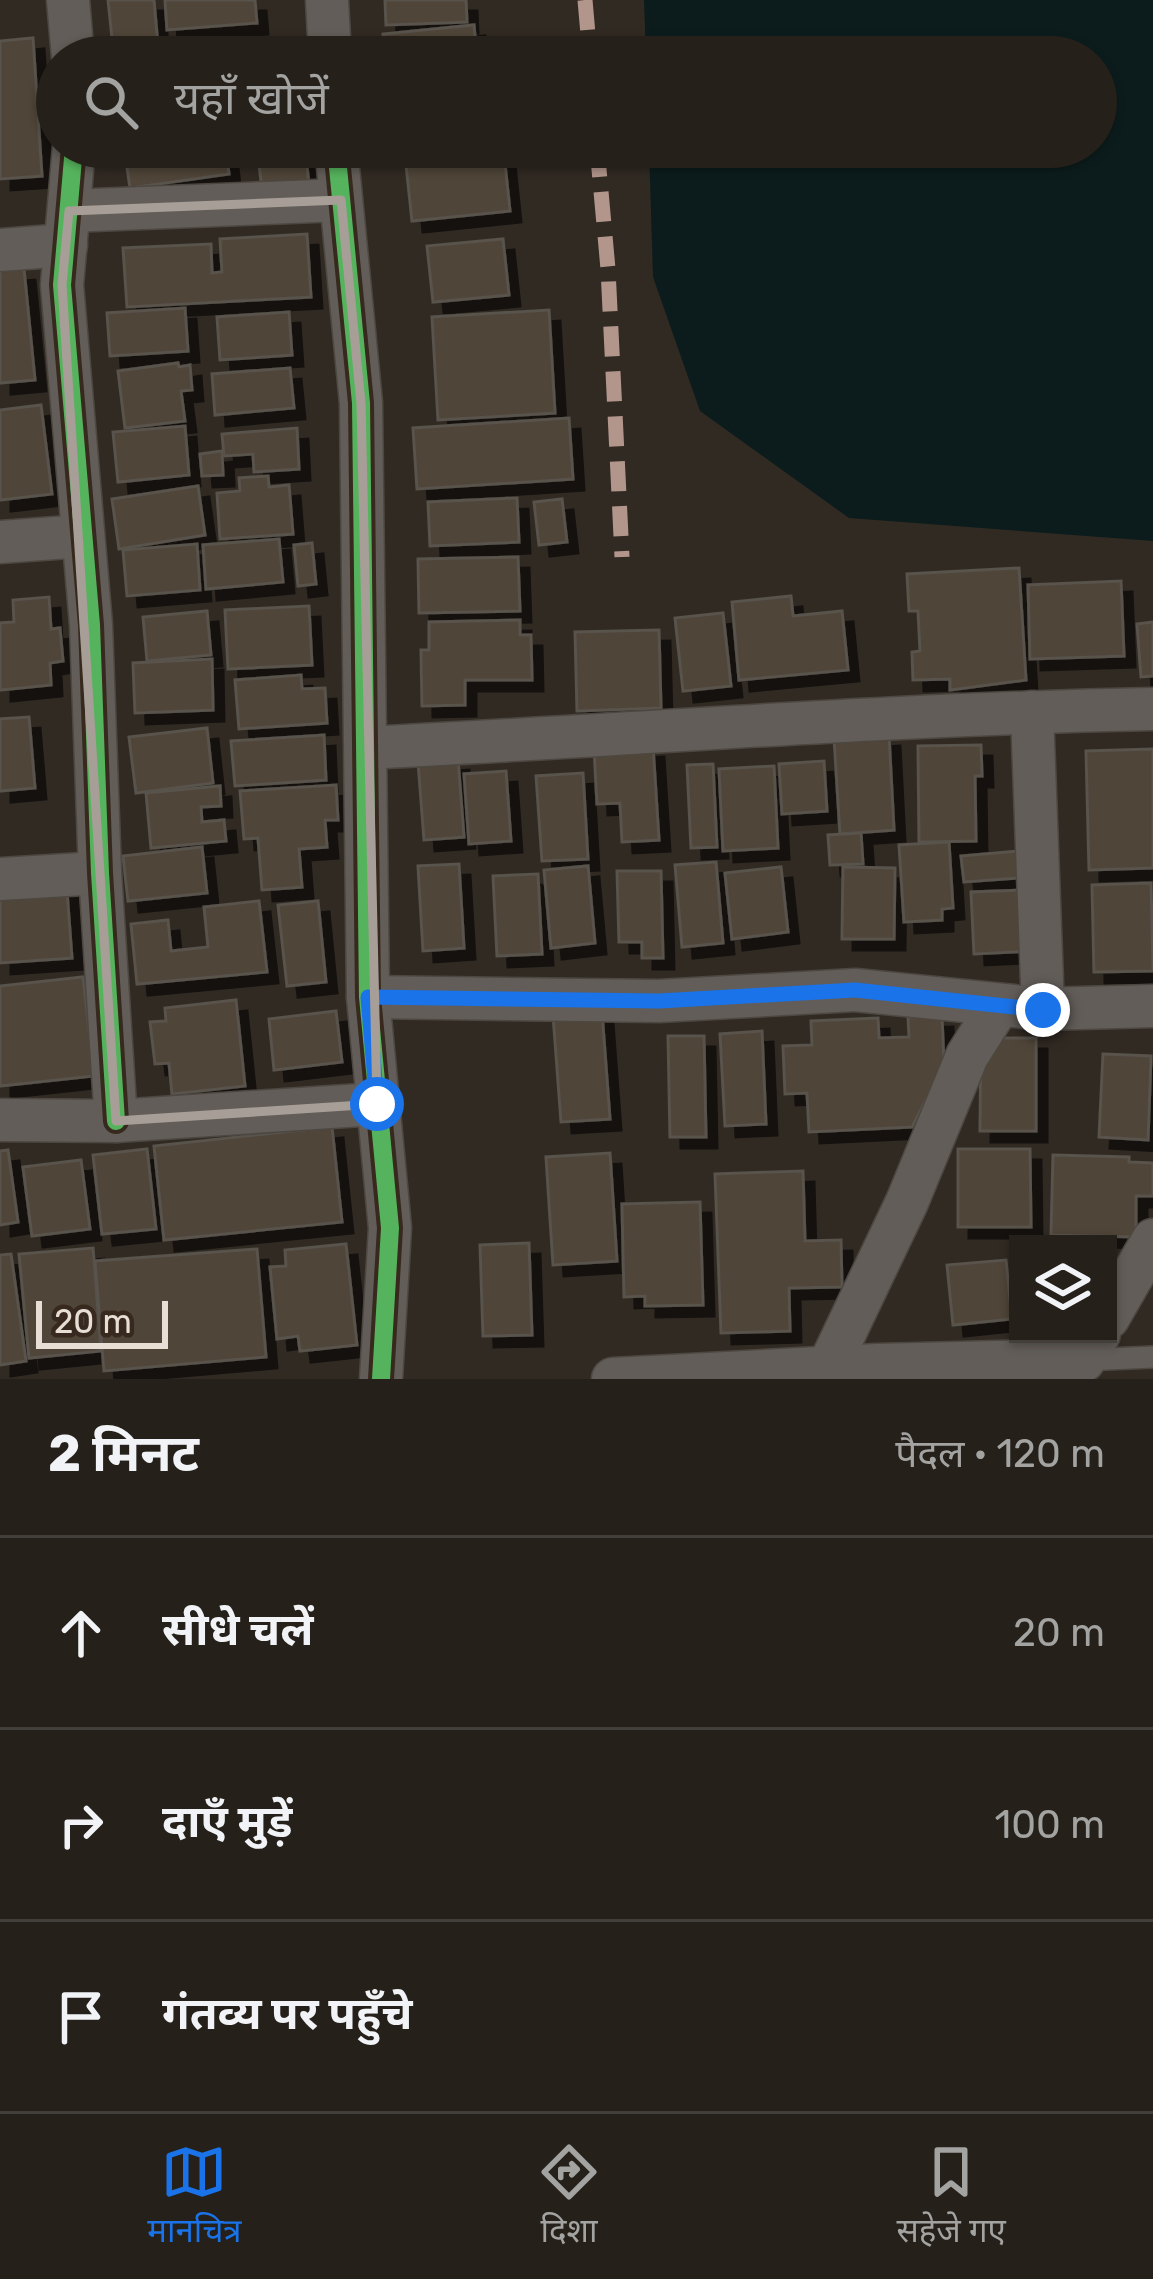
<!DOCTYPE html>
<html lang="hi">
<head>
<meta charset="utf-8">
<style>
	body { margin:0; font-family:Rubik,"Noto Sans Devanagari",sans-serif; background:#312d27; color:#f1f3f6 }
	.controls { position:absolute; right:36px; bottom:36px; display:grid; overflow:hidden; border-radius:0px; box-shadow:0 3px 9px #0004 }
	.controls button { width:108px; height:108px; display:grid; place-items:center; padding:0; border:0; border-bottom:3px solid #423e39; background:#25201a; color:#f1f3f6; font:60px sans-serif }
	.scale { position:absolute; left:36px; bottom:30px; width:132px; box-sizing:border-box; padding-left:12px; border:6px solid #e7ded6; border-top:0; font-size:33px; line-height:42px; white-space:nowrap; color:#e7ded6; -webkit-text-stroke:9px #37291d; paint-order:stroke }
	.stop { position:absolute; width:36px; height:36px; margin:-27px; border:9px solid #1a73e8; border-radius:50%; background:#fff }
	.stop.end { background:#1a73e8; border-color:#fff; box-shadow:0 3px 12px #0008 }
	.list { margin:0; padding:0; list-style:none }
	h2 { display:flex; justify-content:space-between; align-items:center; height:156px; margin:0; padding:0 48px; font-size:51px }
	h2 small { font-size:39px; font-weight:400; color:#a3a3a2 }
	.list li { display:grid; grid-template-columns:78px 1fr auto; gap:36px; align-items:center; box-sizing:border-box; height:192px; padding:0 48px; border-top:3px solid #423e39 }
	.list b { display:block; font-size:45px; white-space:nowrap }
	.list em { font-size:39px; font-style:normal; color:#a3a3a2 }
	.icon { flex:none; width:66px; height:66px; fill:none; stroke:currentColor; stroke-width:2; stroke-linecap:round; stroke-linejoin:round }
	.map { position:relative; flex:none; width:1153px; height:1379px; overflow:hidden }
	.search { position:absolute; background:#25201a; box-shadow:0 3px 9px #0004; left:36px; right:36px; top:36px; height:132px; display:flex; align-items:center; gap:30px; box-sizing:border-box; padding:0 42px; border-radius:66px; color:#a3a3a2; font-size:45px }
	.sheet { height:732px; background:#25201a }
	nav { display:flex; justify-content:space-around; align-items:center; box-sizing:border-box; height:168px; border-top:3px solid #423e39; background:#25201a; font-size:33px; color:#a3a3a2 }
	nav a { display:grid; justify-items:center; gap:6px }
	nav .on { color:#1a73e8 }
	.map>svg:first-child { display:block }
</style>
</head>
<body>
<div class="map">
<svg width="1153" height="1379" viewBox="0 0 1153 1379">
	<defs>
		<filter id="shadow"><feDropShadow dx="11" dy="11" stdDeviation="0" flood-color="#0009"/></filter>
	</defs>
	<rect width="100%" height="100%" fill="#312a23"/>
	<path fill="#0c1c1c" d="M 644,0 L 1153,0 L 1153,541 L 849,518 L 700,411 L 653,277 L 649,147 L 1096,147 L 1096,57 L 646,57 Z"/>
	<g fill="#4f4439" stroke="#58524c" stroke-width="3" filter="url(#shadow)">
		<path d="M 108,0 L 154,0 L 159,57 L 114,57 Z"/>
		<path d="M 165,0 L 255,0 L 257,23 L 167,30 Z"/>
		<path d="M 385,0 L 466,0 L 467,22 L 386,25 Z"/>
		<path d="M 474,25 L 477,57 L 385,57 L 383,34 Z"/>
		<path d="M 33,38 L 42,176 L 0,179 L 0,41 Z"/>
		<path d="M 124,147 L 226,147 L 229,174 L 130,188 Z"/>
		<path d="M 257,147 L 305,147 L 309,185 L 262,190 Z"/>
		<path d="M 504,154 L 510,211 L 412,221 L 406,165 Z"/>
		<path d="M 307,234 L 311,297 L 127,307 L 123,248 L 211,244 L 212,273 L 222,272 L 220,239 Z"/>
		<path d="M 503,239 L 509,295 L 433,302 L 427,246 Z"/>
		<path d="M 24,269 L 35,380 L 0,383 L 0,271 Z"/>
		<path d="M 185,308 L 188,351 L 110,356 L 107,313 Z"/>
		<path d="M 549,310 L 555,413 L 438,420 L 432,317 Z"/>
		<path d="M 289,312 L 292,355 L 220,360 L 217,317 Z"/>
		<path d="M 178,363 L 179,367 L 190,365 L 192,390 L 181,391 L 185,421 L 125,428 L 118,371 Z"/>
		<path d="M 290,368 L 294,408 L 215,415 L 212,374 Z"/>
		<path d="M 41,405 L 52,494 L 0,500 L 0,410 Z"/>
		<path d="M 569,418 L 573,479 L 417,489 L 413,428 Z"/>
		<path d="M 185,426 L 189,475 L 118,482 L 113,432 Z"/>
		<path d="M 297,428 L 299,469 L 254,472 L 253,454 L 224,456 L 222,434 Z"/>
		<path d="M 222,451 L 223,475 L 202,476 L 200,454 Z"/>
		<path d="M 268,476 L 269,487 L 289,485 L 293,534 L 220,539 L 217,493 L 240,491 L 239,478 Z"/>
		<path d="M 198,486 L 205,535 L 119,549 L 112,499 Z"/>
		<path d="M 517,498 L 519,542 L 430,546 L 428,502 Z"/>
		<path d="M 562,499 L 567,542 L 539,545 L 534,502 Z"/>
		<path d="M 279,539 L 283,582 L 206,589 L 203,545 Z"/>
		<path d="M 312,543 L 316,584 L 298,586 L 294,545 Z"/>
		<path d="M 197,544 L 200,590 L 127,596 L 123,550 Z"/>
		<path d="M 518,557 L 520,611 L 419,613 L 418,559 Z"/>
		<path d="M 1019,568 L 1026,680 L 950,690 L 950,679 L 913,680 L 912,652 L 920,651 L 918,611 L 909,611 L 907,574 Z"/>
		<path d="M 1121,581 L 1124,656 L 1030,659 L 1028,585 Z"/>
		<path d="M 791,596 L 793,616 L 842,611 L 848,670 L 739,680 L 732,602 Z"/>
		<path d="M 49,597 L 51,629 L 60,628 L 63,661 L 50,663 L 51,685 L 0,690 L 0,623 L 14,622 L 13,600 Z"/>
		<path d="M 309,606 L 312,665 L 228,669 L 225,610 Z"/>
		<path d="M 207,611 L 211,655 L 147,661 L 143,617 Z"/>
		<path d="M 723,613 L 731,686 L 683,691 L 675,618 Z"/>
		<path d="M 520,620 L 520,635 L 531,635 L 532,680 L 465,680 L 465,705 L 422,706 L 421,650 L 429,650 L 429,622 Z"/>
		<path d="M 1153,622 L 1153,676 L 1141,677 L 1137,624 Z"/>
		<path d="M 659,630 L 661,708 L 577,711 L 575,632 Z"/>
		<path d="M 212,659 L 213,710 L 135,713 L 133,663 Z"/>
		<path d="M 301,675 L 302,689 L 325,688 L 327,723 L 239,729 L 235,680 Z"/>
		<path d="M 29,717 L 35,788 L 0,791 L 0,719 Z"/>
		<path d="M 207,728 L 213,783 L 136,793 L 129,737 Z"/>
		<path d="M 324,735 L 326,780 L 235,786 L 231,741 Z"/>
		<path d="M 889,735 L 894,830 L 840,834 L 834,738 Z"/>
		<path d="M 981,745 L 982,776 L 975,776 L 976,841 L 919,842 L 918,746 Z"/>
		<path d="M 653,746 L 659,840 L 622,842 L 620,803 L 597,804 L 594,749 Z"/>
		<path d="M 1153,749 L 1153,868 L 1089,870 L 1086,751 Z"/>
		<path d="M 458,759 L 464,837 L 424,840 L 418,762 Z"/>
		<path d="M 824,761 L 827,811 L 782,814 L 779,764 Z"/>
		<path d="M 713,764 L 717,847 L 691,848 L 687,765 Z"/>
		<path d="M 774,766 L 778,848 L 723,851 L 719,769 Z"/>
		<path d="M 506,771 L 511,841 L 469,844 L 464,774 Z"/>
		<path d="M 583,773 L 588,859 L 542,861 L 536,776 Z"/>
		<path d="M 336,785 L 338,820 L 325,820 L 327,847 L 299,849 L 302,887 L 262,890 L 258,838 L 244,839 L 240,791 Z"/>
		<path d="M 220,786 L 221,806 L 201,807 L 202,822 L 224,820 L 226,841 L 151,848 L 146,793 Z"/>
		<path d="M 861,833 L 863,864 L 830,865 L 828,835 Z"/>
		<path d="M 949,842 L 953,908 L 942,909 L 942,920 L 904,922 L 899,845 Z"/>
		<path d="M 202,847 L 207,893 L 128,901 L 123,856 Z"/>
		<path d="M 1028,850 L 1030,877 L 964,882 L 961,856 Z"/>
		<path d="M 716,862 L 723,943 L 682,947 L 675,865 Z"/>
		<path d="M 459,864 L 464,948 L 423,951 L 418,866 Z"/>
		<path d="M 588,866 L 595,943 L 551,948 L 544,870 Z"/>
		<path d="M 781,867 L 788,932 L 732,939 L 725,873 Z"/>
		<path d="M 843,867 L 895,868 L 894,939 L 842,939 Z"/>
		<path d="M 617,871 L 661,871 L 663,958 L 642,958 L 642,942 L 619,942 Z"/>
		<path d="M 538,874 L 542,954 L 497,956 L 493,876 Z"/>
		<path d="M 66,878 L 72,958 L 0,963 L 0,882 Z"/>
		<path d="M 1151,883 L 1153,971 L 1094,972 L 1092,885 Z"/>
		<path d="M 1028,890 L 1031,951 L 974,954 L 971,892 Z"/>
		<path d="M 259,901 L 267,972 L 137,984 L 131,924 L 168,920 L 171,951 L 208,947 L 204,907 Z"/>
		<path d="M 318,901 L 326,982 L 287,986 L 278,905 Z"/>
		<path d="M 83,977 L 94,1076 L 0,1086 L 0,986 Z"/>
		<path d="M 236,1000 L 245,1086 L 172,1094 L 169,1063 L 155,1064 L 150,1022 L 166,1021 L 165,1008 Z"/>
		<path d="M 336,1011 L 342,1062 L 274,1070 L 269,1019 Z"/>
		<path d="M 602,1012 L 610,1119 L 561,1122 L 553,1015 Z"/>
		<path d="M 942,1016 L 944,1065 L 912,1127 L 809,1132 L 807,1093 L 785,1094 L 783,1046 L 812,1045 L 811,1021 L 878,1018 L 879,1038 L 909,1037 L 908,1017 Z"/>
		<path d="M 762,1031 L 766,1124 L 725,1126 L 720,1034 Z"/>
		<path d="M 668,1036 L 704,1036 L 706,1137 L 670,1137 Z"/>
		<path d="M 981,1038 L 1036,1038 L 1036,1131 L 980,1131 Z"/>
		<path d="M 1103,1054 L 1151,1056 L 1148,1140 L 1099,1137 Z"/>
		<path d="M 332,1127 L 342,1222 L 164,1240 L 154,1146 Z"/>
		<path d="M 147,1149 L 156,1229 L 102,1234 L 93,1155 Z"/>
		<path d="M 958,1149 L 1030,1149 L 1031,1227 L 958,1227 Z"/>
		<path d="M 8,1150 L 18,1222 L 0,1225 L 0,1151 Z"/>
		<path d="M 610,1153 L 617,1261 L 553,1265 L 546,1157 Z"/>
		<path d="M 1053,1155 L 1129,1157 L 1129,1162 L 1153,1163 L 1153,1196 L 1136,1196 L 1136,1237 L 1051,1235 Z"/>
		<path d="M 81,1160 L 90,1229 L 32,1236 L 23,1167 Z"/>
		<path d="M 803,1171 L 805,1241 L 841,1240 L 842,1287 L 789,1288 L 790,1331 L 721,1333 L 715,1174 Z"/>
		<path d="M 700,1202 L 703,1305 L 645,1306 L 645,1296 L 624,1297 L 622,1204 Z"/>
		<path d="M 529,1243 L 532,1335 L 483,1336 L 480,1245 Z"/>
		<path d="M 346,1244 L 357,1345 L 300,1351 L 298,1336 L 277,1339 L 270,1267 L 286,1266 L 285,1250 Z"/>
		<path d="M 93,1248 L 101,1351 L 29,1358 L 19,1254 Z"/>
		<path d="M 257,1249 L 266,1357 L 104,1371 L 95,1261 Z"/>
		<path d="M 11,1254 L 26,1361 L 0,1365 L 0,1255 Z"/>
		<path d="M 1006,1260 L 1012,1319 L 953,1325 L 947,1265 Z"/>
	</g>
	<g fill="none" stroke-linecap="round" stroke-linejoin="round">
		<defs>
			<path id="service" d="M 1085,1360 L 1153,1357"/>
			<g id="minor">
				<path d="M 68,0 L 73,57"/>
				<path d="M 327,0 L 330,57"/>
				<path d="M 74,147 L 62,285 L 91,625 L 100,873 L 116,1121"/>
				<path d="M 336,147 L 361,403 L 368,997 L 390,1228 L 381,1379"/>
				<path d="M 69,211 L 341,200"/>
				<path d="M 0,250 L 66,245"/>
				<path d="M 0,542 L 83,536"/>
				<path d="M 1032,712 L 1043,1009"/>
				<path d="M 366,748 C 628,735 890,714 1153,709"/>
				<path d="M 0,879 L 100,873"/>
				<path d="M 368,997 L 659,1001 L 855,990 L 1043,1009 L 1153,1006"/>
				<path d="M 0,1120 L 116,1121 L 377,1104"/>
				<path d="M 1108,1318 L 1153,1240"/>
				<path d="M 828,1368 L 907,1202 L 967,1056 L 999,1005"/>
				<path d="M 613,1379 L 877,1365 L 1084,1360 L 1099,1334"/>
			</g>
		</defs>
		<use href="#service" stroke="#4d4741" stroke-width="24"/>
		<use href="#minor" stroke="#4d4741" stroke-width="45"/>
		<use href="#service" stroke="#625d58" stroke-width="21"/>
		<use href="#minor" stroke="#625d58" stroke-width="42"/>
		<g stroke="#b2968c" stroke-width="15" stroke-dasharray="30 15" stroke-linecap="butt">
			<path d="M 585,0 L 590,57"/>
			<path d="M 597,147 L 608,269 L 622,557"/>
		</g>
		<defs>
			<g id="cycleway">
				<path d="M 74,147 L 62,285 L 91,625 L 100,873 L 116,1121"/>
				<path d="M 336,147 L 361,403 L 368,997 L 390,1228 L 381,1379"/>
			</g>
		</defs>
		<use href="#cycleway" stroke="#37291d" stroke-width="26"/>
		<use href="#cycleway" stroke="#56b35d" stroke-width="18"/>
	</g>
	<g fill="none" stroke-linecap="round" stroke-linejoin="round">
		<path stroke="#1a73e8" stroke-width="15" d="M 377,1104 L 368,997 L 659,1001 L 855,990 L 1043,1010"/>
	</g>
	<path fill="none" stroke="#a79f97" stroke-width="9" stroke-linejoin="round" d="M 341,200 L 361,403 L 377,1104 L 116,1121 L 62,285 L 69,211 Z"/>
</svg>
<div class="controls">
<button><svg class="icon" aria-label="layers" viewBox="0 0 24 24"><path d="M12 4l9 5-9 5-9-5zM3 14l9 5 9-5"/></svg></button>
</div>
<div class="scale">20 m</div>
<div class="stop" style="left:377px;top:1104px"></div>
<div class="stop end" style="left:1043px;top:1010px"></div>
<div class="search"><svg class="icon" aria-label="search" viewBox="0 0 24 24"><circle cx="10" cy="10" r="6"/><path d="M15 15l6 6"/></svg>यहाँ खोजें</div>
</div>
<section class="sheet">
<h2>2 मिनट<small>पैदल · 120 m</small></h2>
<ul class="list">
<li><svg class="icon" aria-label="ahead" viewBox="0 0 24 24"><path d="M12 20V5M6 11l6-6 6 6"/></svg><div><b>सीधे चलें</b></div><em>20 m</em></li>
<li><svg class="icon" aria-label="right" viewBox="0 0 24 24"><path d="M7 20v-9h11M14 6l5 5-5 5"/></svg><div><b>दाएँ मुड़ें</b></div><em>100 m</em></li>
<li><svg class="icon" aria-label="arrive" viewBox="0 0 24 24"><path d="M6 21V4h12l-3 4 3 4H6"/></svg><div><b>गंतव्य पर पहुँचे</b></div></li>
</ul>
</section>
<nav>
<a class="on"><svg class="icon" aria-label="map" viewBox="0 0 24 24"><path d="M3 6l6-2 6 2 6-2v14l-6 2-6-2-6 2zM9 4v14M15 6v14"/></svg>मानचित्र</a>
<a><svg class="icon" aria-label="directions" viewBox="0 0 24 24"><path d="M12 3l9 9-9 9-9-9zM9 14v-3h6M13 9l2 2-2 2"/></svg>दिशा</a>
<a><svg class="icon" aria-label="saved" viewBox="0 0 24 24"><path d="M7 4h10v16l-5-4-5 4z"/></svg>सहेजे गए</a>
</nav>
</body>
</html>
